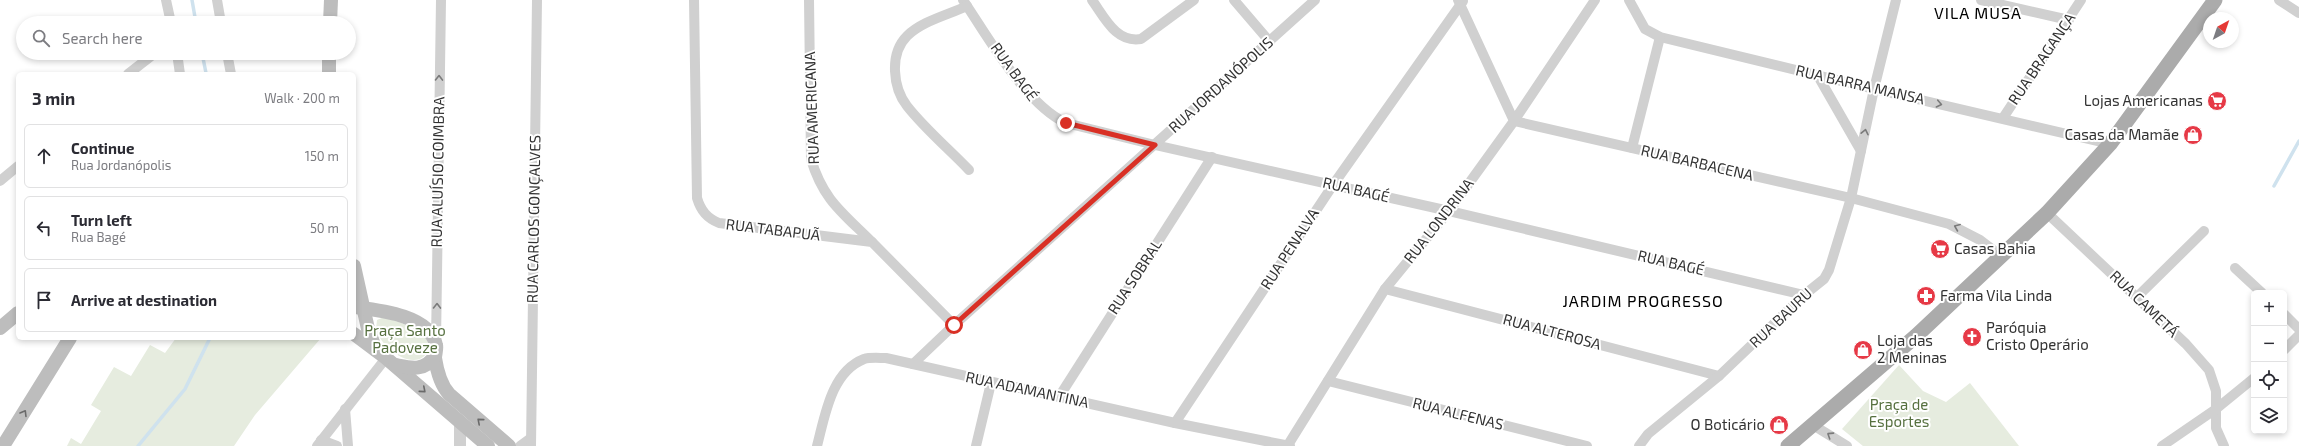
<!DOCTYPE html>
<html lang="en">
<head>
<meta charset="utf-8">
<style>
	body { margin:0; font-family:"Exo 2",sans-serif; background:#f7f7f7; color:#2b2b33 }
	.controls { position:absolute; right:12px; bottom:12px; display:grid; overflow:hidden; border-radius:6px; box-shadow:0 2px 6px #0003 }
	.controls button { width:36px; height:36px; display:grid; place-items:center; padding:0; border:0; border-bottom:1px solid #e1e1e2; background:#fff; color:#2b2b33; font:20px sans-serif }
	.compass { position:absolute; left:2203px; top:12px; width:36px; height:36px; border-radius:50%; background:#fff; box-shadow:0 2px 6px #0003; rotate:40deg }
	.stop { position:absolute; width:12px; height:12px; margin:-9px; border:3px solid #d93025; border-radius:50%; background:#fff }
	.stop.end { background:#d93025; border-color:#fff; box-shadow:0 1px 4px #0008 }
	.list { margin:0; padding:0; list-style:none }
	h2 { display:flex; justify-content:space-between; align-items:center; height:52px; margin:0; padding:0 16px; font-size:17px }
	h2 small { font-size:13px; font-weight:400; color:#7c7c81 }
	.list li { display:grid; grid-template-columns:26px 1fr auto; gap:12px; align-items:center; box-sizing:border-box; height:64px; margin:0 8px 8px; padding:0 8px; border:1px solid #e1e1e2; border-radius:6px }
	.list b { display:block; font-size:15px; white-space:nowrap }
	.list p { margin:0; font-size:13px; white-space:nowrap; color:#7c7c81 }
	.list em { font-size:13px; font-style:normal; color:#7c7c81 }
	.icon { flex:none; width:22px; height:22px; fill:none; stroke:currentColor; stroke-width:2; stroke-linecap:round; stroke-linejoin:round }
	.map { position:relative; flex:none; width:2299px; height:446px; overflow:hidden }
	.search { position:absolute; background:#fff; box-shadow:0 2px 6px #0003; left:16px; top:16px; width:340px; height:44px; display:flex; align-items:center; gap:10px; box-sizing:border-box; padding:0 14px; border-radius:22px; color:#7c7c81; font-size:15px }
	.panel { position:absolute; background:#fff; box-shadow:0 2px 6px #0003; left:16px; top:72px; width:340px; height:268px; border-radius:6px }
	.map>svg:first-child { display:block }
</style>
</head>
<body>
<div class="map">
<svg width="2299" height="446" viewBox="0 0 2299 446">
	<rect width="100%" height="100%" fill="#fff"/>
	<g fill="#e6ecdf">
		<path d="M 384,317 L 421,330 L 430,346 C 421,377 381,350 376,329 L 377,320 Z"/>
		<path d="M 176,338 L 321,338 L 255,415 L 234,446 L 67,446 L 71,438 L 81,444 L 101,411 L 91,405 L 114,367 L 131,376 L 150,345 L 165,353 Z"/>
		<path d="M 1899,365 L 1923,391 L 1946,402 L 1970,383 L 2019,446 L 1863,446 L 1842,429 Z"/>
	</g>
	<g fill="none" stroke-linecap="round" stroke-linejoin="round">
		<g stroke="#cfe2ee" stroke-width="3.5">
			<path d="M 192,0 L 196,23"/>
			<path d="M 202,53 L 206,73"/>
			<path d="M 2274,186 L 2299,141"/>
			<path d="M 138,446 L 185,389 L 210,338"/>
		</g>
		<g stroke="#d0d0d0" stroke-width="10">
			<path d="M 166,0 L 171,23"/>
			<path d="M 217,0 L 221,23"/>
			<path d="M 694,0 L 697,198 C 701,211 707,218 719,223 L 872,242 L 954,325"/>
			<path d="M 809,0 L 811,159 C 823,200 843,213 872,242"/>
			<path d="M 963,0 C 988,37 1026,105 1066,123 L 1155,145 L 1449,211 L 1804,295"/>
			<path d="M 1092,0 C 1105,18 1116,43 1141,39 L 1194,0"/>
			<path d="M 1234,0 L 1270,42"/>
			<path d="M 1458,0 L 1514,121 L 1851,198 L 1949,224 L 1980,240 L 2001,256"/>
			<path d="M 1629,0 L 1645,29 L 1660,37 L 1874,89 L 2110,144"/>
			<path d="M 1981,0 L 2069,20"/>
			<path d="M 2279,0 L 2299,13"/>
			<path d="M 967,6 C 948,15 922,21 907,36 C 889,54 893,88 907,106 C 925,129 949,149 969,170"/>
			<path d="M 177,53 L 180,74"/>
			<path d="M 227,53 L 231,74"/>
			<path d="M 128,74 L 155,53"/>
			<path d="M 1818,76 L 1861,151"/>
			<path d="M 2003,118 L 2081,0"/>
			<path d="M 1632,148 L 1660,37"/>
			<path d="M 0,181 L 18,166"/>
			<path d="M 2047,213 L 2186,344 L 2209,370 L 2216,391 L 2216,428 L 2224,446"/>
			<path d="M 2235,268 L 2262,293"/>
			<path d="M 1385,289 L 1719,376"/>
			<path d="M 2137,297 L 2204,231"/>
			<path d="M 2284,314 L 2299,329"/>
			<path d="M 436,343 L 441,0"/>
			<path d="M 2284,350 L 2299,335"/>
			<path d="M 913,364 L 954,325 L 1315,0"/>
			<path d="M 1328,381 L 1587,446"/>
			<path d="M 1059,397 L 1212,157"/>
			<path d="M 345,409 L 348,446"/>
			<path d="M 1175,423 L 1333,185 L 1463,1"/>
			<path d="M 1813,425 L 1847,446"/>
			<path d="M 321,440 L 337,446"/>
			<path d="M 1288,445 L 1385,289 L 1449,211 L 1514,121 L 1595,0"/>
			<path d="M 317,446 L 386,358"/>
			<path d="M 520,446 L 531,438"/>
			<path d="M 531,446 L 537,0"/>
			<path d="M 817,446 C 825,416 831,372 864,359 C 870,357 879,358 886,358 L 1175,423 L 1290,446"/>
			<path d="M 976,446 L 991,383"/>
			<path d="M 1639,446 L 1648,434 L 1719,376 L 1804,295 L 1824,279 L 1829,270 L 1851,198 L 1874,89 L 1896,0"/>
			<path d="M 2162,446 L 2216,409 L 2254,378"/>
		</g>
		<path stroke="#d0d0d0" stroke-width="12" d="M 460,422 L 460,446"/>
		<g stroke="#bdbdbd" stroke-width="14">
			<path d="M 330,23 L 331,0"/>
			<path d="M 329,74 L 329,53"/>
			<path d="M 354,266 L 368,329 L 376,350"/>
			<path d="M 354,307 C 378,310 430,315 436,345 C 437,349 435,354 435,358 C 437,371 440,384 449,394 L 509,446"/>
			<path d="M 0,328 L 18,313"/>
			<path d="M 354,334 L 386,358 L 488,446"/>
			<path d="M 395,365 C 411,368 424,372 435,356"/>
			<path d="M 3,446 L 70,338"/>
		</g>
		<path stroke="#ababab" stroke-width="15" d="M 1788,446 L 1916,336 L 2047,213 L 2110,144 L 2215,0"/>
	</g>
	<defs><path id="oneway-chevron" d="M-2-3.5L2.5 0L-2 3.5" fill="none" stroke-width="1.6" stroke-linecap="round" stroke-linejoin="round"/></defs>
	<g stroke="#7a7a7a">
		<use href="#oneway-chevron" transform="translate(439 78) rotate(-89)"/>
		<use href="#oneway-chevron" transform="translate(1939 104) rotate(12)"/>
		<use href="#oneway-chevron" transform="translate(1865 132) rotate(-78)"/>
		<use href="#oneway-chevron" transform="translate(1957 227) rotate(-158)"/>
		<use href="#oneway-chevron" transform="translate(437 306) rotate(-89)"/>
		<use href="#oneway-chevron" transform="translate(1830 435) rotate(-147)"/>
	</g>
	<g stroke="#6a6a6a">
		<use href="#oneway-chevron" transform="translate(423 390) rotate(41)"/>
		<use href="#oneway-chevron" transform="translate(24 413) rotate(-59)"/>
		<use href="#oneway-chevron" transform="translate(480 421) rotate(-139)"/>
	</g>
	<g fill="none" stroke-linecap="round" stroke-linejoin="round">
		<path stroke="#d93025" stroke-width="5" d="M 954,325 L 1155,145 L 1066,123"/>
	</g>
	<defs>
		<symbol id="supermarket-disc" viewBox="-11 -11 22 22"><circle r="9.5" fill="#e63946" stroke="#fff"/><path d="M-6-5.5h2.5l.6 2H6L4.5 2H-2.5L-4.4-4H-6ZM-1.5 3.2a1.3 1.3 0 1 0 .1 0ZM3 3.2a1.3 1.3 0 1 0 .1 0Z" fill="#fff"/></symbol>
		<symbol id="shop-disc" viewBox="-11 -11 22 22"><circle r="9.5" fill="#e63946" stroke="#fff"/><path d="M-5-2.5h2.3a2.7 3.5 0 0 1 5.4 0H5L5.5 6h-11ZM-1.5-2.5h3a1.5 2.3 0 0 0-3 0Z" fill="#fff"/></symbol>
		<symbol id="pharmacy-disc" viewBox="-11 -11 22 22"><circle r="9.5" fill="#e63946" stroke="#fff"/><path d="M-2-6h4v4h4v4h-4v4h-4v-4h-4v-4h4Z" fill="#fff"/></symbol>
		<symbol id="church-disc" viewBox="-11 -11 22 22"><circle r="9.5" fill="#e63946" stroke="#fff"/><path d="M-1.2-6h2.4v3.5h3.3v2.4h-3.3V6h-2.4V-.1h-3.3v-2.4h3.3Z" fill="#fff"/></symbol>
	</defs>
	<g fill-rule="evenodd">
		<use href="#supermarket-disc" x="2206" y="90" width="22" height="22"/>
		<use href="#shop-disc" x="2182" y="124" width="22" height="22"/>
		<use href="#supermarket-disc" x="1929" y="238" width="22" height="22"/>
		<use href="#pharmacy-disc" x="1915" y="285" width="22" height="22"/>
		<use href="#church-disc" x="1961" y="326" width="22" height="22"/>
		<use href="#shop-disc" x="1852" y="339" width="22" height="22"/>
		<use href="#shop-disc" x="1768" y="414" width="22" height="22"/>
	</g>
	<g text-anchor="middle" stroke-width="4" stroke-linejoin="round" paint-order="stroke">
		<g font-size="15" fill="#333" stroke="#fff">
			<text transform="translate(2042 59) rotate(-56)" y="5">RUA BRAGANÇA</text>
			<text transform="translate(1014 72) rotate(54)" y="5">RUA BAGÉ</text>
			<text transform="translate(1221 85) rotate(-42)" y="5">RUA JORDANÓPOLIS</text>
			<text transform="translate(1860 85) rotate(13)" y="5">RUA BARRA MANSA</text>
			<text transform="translate(812 108) rotate(-92)" y="5">RUA AMERICANA</text>
			<text transform="translate(1697 163) rotate(13)" y="5">RUA BARBACENA</text>
			<text transform="translate(438 172) rotate(-89)" y="5">RUA ALUÍSIO COIMBRA</text>
			<text transform="translate(1356 190) rotate(13)" y="5">RUA BAGÉ</text>
			<text transform="translate(534 219) rotate(-89)" y="5">RUA CARLOS GONÇALVES</text>
			<text transform="translate(1439 221) rotate(-52)" y="5">RUA LONDRINA</text>
			<text transform="translate(773 230) rotate(7)" y="5">RUA TABAPUÃ</text>
			<text transform="translate(1290 249) rotate(-57)" y="5">RUA PENALVA</text>
			<text transform="translate(1671 263) rotate(13)" y="5">RUA BAGÉ</text>
			<text transform="translate(1135 277) rotate(-57)" y="5">RUA SOBRAL</text>
			<text transform="translate(2144 304) rotate(44)" y="5">RUA CAMETÁ</text>
			<text transform="translate(1781 318) rotate(-43)" y="5">RUA BAURU</text>
			<text transform="translate(1552 332) rotate(15)" y="5">RUA ALTEROSA</text>
			<text transform="translate(1027 390) rotate(12)" y="5">RUA ADAMANTINA</text>
			<text transform="translate(1458 414) rotate(14)" y="5">RUA ALFENAS</text>
		</g>
		<g font-size="15" fill="#333" stroke="#fff" text-anchor="start">
			<text x="2203" y="106" text-anchor="end">Lojas Americanas</text>
			<text x="2179" y="140" text-anchor="end">Casas da Mamãe</text>
			<text x="1954" y="254">Casas Bahia</text>
			<text x="1940" y="301">Farma Vila Linda</text>
			<text x="1986" y="333">Paróquia<tspan x="1986" dy="17">Cristo Operário</tspan></text>
			<text x="1877" y="346">Loja das<tspan x="1877" dy="17">2 Meninas</tspan></text>
			<text x="1765" y="430" text-anchor="end">O Boticário</text>
		</g>
		<g font-size="15" fill="#56703f" stroke="#fff">
			<text x="405" y="336">Praça Santo<tspan x="405" dy="17">Padoveze</tspan></text>
			<text x="1899" y="410">Praça de<tspan x="1899" dy="17">Esportes</tspan></text>
		</g>
		<g font-size="16" letter-spacing="1" fill="#000" stroke="#fff">
			<text x="1978" y="19">VILA MUSA</text>
			<text x="1643" y="307">JARDIM PROGRESSO</text>
		</g>
	</g>
</svg>
<div class="controls">
<button>+</button>
<button>−</button>
<button><svg class="icon" aria-label="locate" viewBox="0 0 24 24"><circle cx="12" cy="12" r="6"/><path d="M12 2v4M12 18v4M2 12h4M18 12h4"/></svg></button>
<button><svg class="icon" aria-label="layers" viewBox="0 0 24 24"><path d="M12 4l9 5-9 5-9-5zM3 14l9 5 9-5"/></svg></button>
</div>
<svg class="compass" viewBox="-18 -18 36 36"><path d="M0-13l5 13h-10z" fill="#e53935"/><path d="M0 13l5-13h-10z" fill="#7c7c81"/></svg>
<div class="stop" style="left:954px;top:325px"></div>
<div class="stop end" style="left:1066px;top:123px"></div>
<div class="search"><svg class="icon" aria-label="search" viewBox="0 0 24 24"><circle cx="10" cy="10" r="6"/><path d="M15 15l6 6"/></svg>Search here</div>
<section class="panel">
<h2>3 min<small>Walk · 200 m</small></h2>
<ul class="list">
<li><svg class="icon" aria-label="ahead" viewBox="0 0 24 24"><path d="M12 20V5M6 11l6-6 6 6"/></svg><div><b>Continue</b><p>Rua Jordanópolis</p></div><em>150 m</em></li>
<li><svg class="icon" aria-label="left" viewBox="0 0 24 24"><path d="M17 20v-9H6M10 6l-5 5 5 5"/></svg><div><b>Turn left</b><p>Rua Bagé</p></div><em>50 m</em></li>
<li><svg class="icon" aria-label="arrive" viewBox="0 0 24 24"><path d="M6 21V4h12l-3 4 3 4H6"/></svg><div><b>Arrive at destination</b></div></li>
</ul>
</section>
</div>
</body>
</html>
